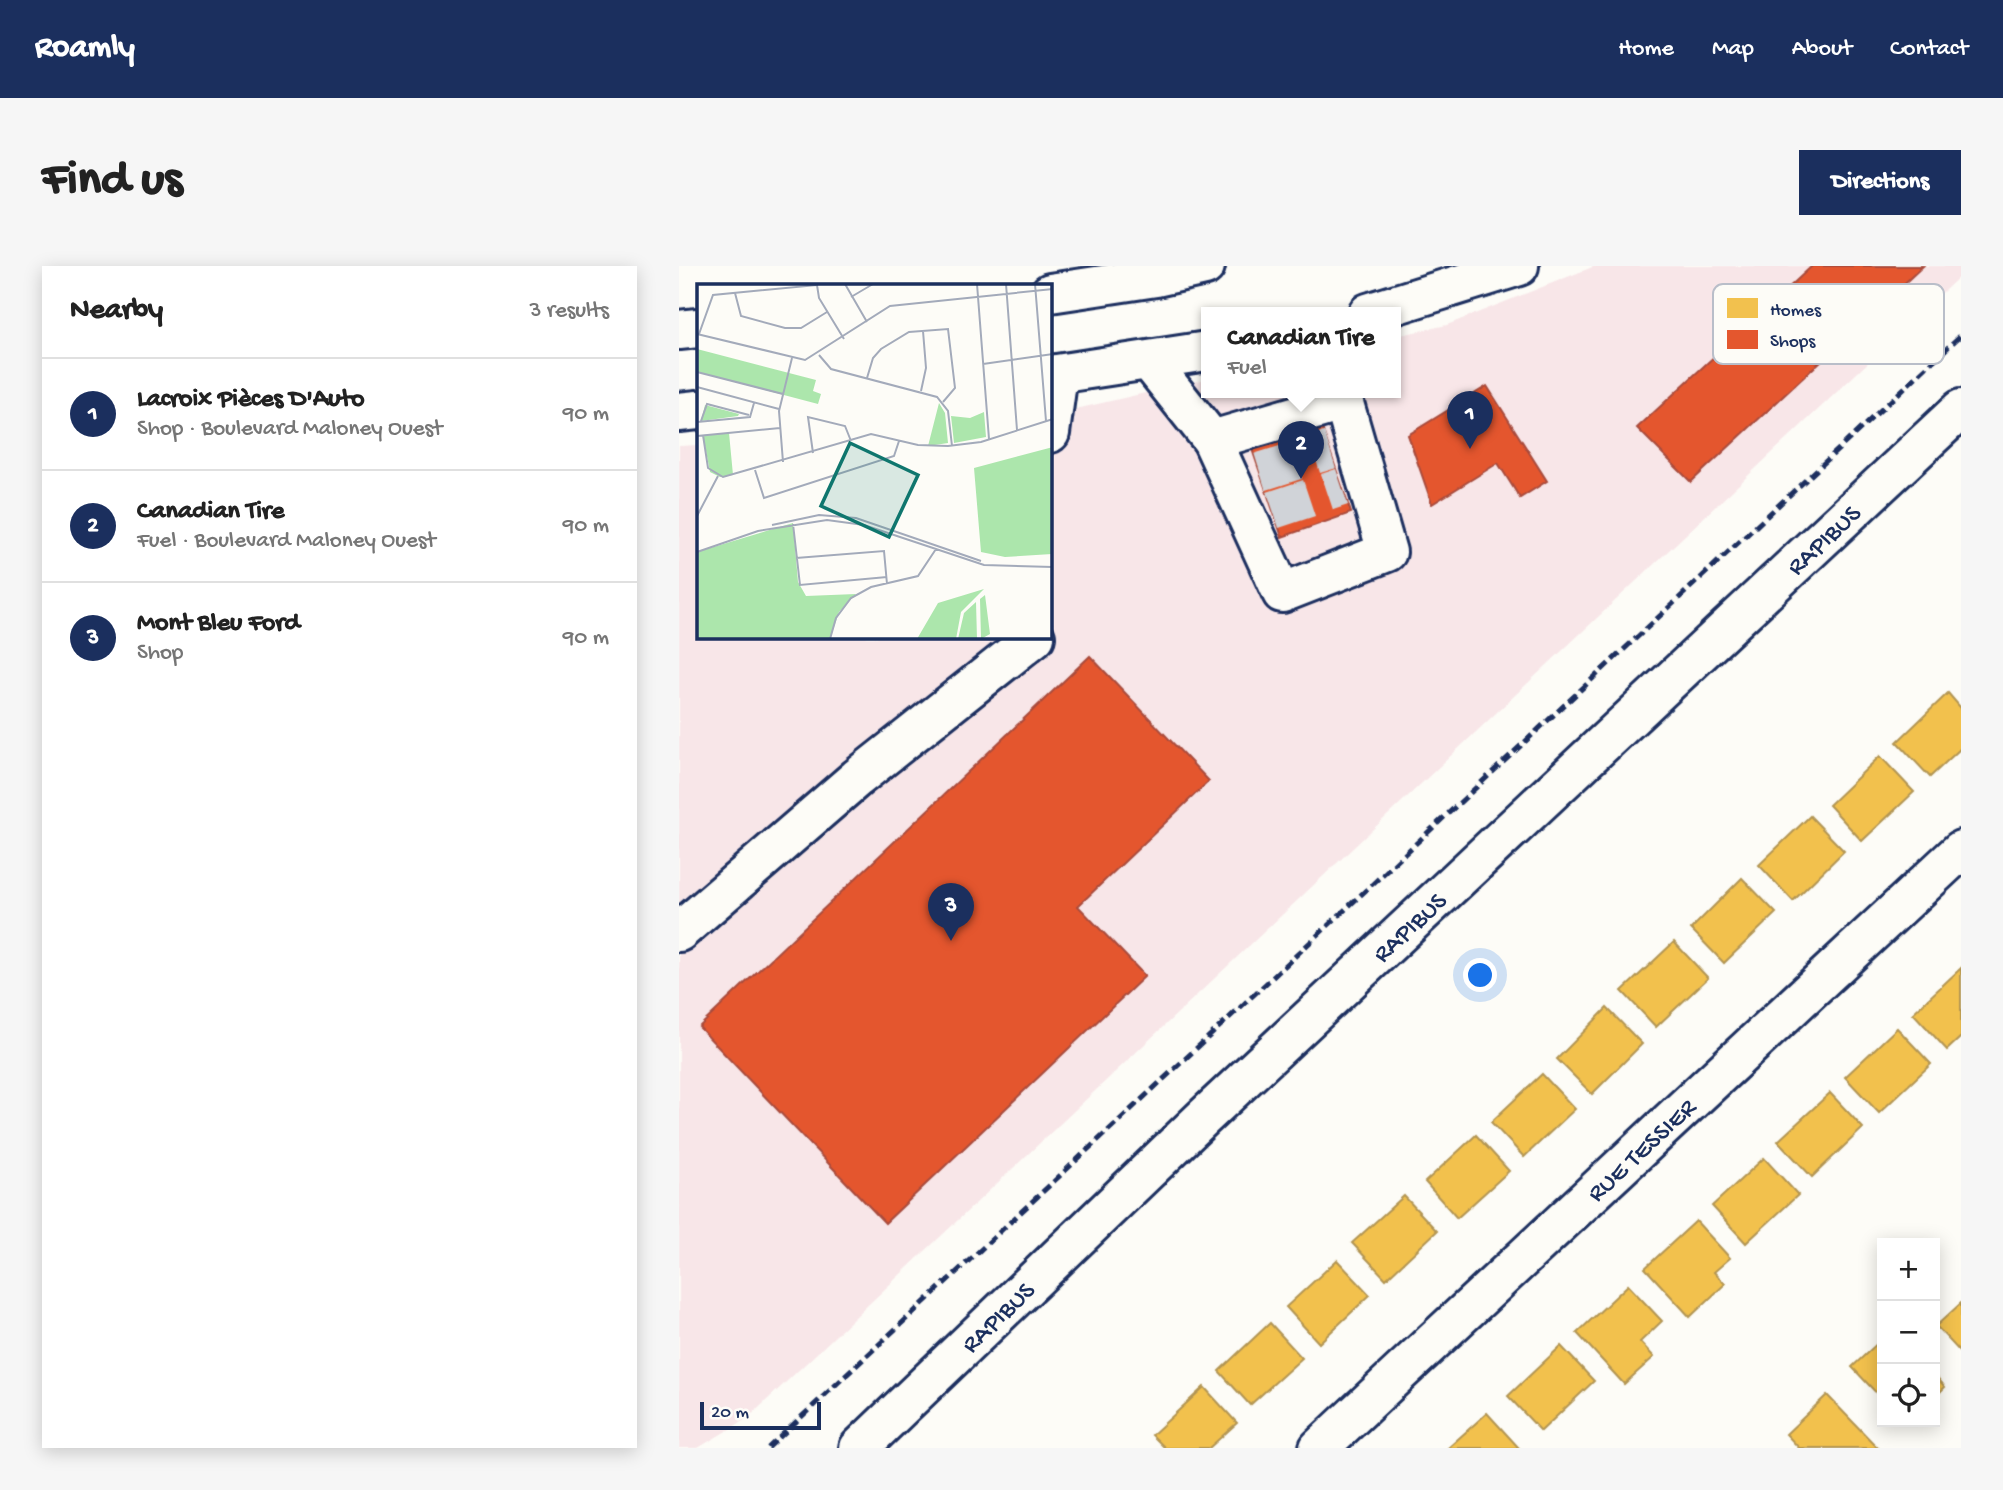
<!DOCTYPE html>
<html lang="en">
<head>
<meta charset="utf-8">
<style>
	body { margin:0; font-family:"Gochi Hand",sans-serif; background:#f6f6f6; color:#222 }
	.controls { position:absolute; right:21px; bottom:21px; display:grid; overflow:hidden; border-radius:0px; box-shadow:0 4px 18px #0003 }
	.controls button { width:63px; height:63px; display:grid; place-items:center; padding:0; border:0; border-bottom:2px solid #e0e0e0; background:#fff; color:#222; font:35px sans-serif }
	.scale { position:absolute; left:21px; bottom:18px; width:121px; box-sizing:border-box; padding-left:7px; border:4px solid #1b2f5e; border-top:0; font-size:19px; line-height:24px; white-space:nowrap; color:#1b2f5e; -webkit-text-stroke:5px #fdfcf7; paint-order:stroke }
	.you { position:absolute; left:802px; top:710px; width:24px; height:24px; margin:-18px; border:5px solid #fff; border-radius:50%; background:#1a73e8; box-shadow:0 0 0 10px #1a73e833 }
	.badge { display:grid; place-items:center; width:46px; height:46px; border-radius:50%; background:#1b2f5e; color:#fff; font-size:23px; font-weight:700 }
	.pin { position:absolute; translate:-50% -58px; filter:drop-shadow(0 2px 4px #0008) }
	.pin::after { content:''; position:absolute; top:37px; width:24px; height:21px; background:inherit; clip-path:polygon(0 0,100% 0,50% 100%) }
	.popup { position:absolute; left:522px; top:41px; width:200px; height:91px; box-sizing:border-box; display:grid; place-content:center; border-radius:0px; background:#fff; filter:drop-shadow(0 2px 5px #0005); font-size:23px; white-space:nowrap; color:#767676 }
	.popup b { font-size:26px; color:#222 }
	.popup::after { content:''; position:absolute; left:50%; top:100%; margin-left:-14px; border:14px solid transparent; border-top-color:#fff }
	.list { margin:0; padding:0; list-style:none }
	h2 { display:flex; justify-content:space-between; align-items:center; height:91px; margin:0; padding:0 28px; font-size:30px }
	h2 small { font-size:23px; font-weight:400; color:#767676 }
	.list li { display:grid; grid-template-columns:46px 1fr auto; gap:21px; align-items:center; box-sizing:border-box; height:112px; padding:0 28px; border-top:2px solid #e0e0e0 }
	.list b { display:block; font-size:26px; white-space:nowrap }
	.list p { margin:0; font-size:23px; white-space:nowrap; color:#767676 }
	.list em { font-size:23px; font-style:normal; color:#767676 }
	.icon { flex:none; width:38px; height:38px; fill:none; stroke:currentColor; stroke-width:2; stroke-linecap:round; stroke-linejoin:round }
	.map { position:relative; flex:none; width:1282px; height:1182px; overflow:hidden; border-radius:0px }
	header { display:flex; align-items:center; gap:42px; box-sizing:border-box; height:98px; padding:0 35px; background:#1b2f5e; color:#fff }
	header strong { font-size:33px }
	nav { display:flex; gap:38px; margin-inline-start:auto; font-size:24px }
	.intro { display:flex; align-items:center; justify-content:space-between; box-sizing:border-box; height:168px; padding:0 42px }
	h1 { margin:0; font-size:49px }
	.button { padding:18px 32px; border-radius:0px; background:#1b2f5e; color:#fff; font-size:24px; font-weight:700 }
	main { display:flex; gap:42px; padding:0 42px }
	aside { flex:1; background:#fff; border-radius:0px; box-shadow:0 4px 18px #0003 }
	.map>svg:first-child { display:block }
</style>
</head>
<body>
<header>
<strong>Roamly</strong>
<nav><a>Home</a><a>Map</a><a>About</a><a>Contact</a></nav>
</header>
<div class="intro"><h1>Find us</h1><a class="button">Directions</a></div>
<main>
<aside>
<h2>Nearby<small>3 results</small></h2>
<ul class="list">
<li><span class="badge">1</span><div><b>Lacroix Pièces D'Auto</b><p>Shop · Boulevard Maloney Ouest</p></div><em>90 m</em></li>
<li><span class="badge">2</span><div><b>Canadian Tire</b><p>Fuel · Boulevard Maloney Ouest</p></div><em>90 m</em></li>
<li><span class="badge">3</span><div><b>Mont Bleu Ford</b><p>Shop</p></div><em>90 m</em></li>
</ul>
</aside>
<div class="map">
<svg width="1282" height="1182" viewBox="0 0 1282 1182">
	<rect width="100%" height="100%" fill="#fdfcf7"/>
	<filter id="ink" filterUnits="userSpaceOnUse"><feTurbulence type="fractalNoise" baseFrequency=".0143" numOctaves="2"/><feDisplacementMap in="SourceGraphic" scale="14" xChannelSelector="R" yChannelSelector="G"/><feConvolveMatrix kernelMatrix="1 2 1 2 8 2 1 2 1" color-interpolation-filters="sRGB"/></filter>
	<g filter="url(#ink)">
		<path fill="#f8e6e8" d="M 916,0 L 1282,0 L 1282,9 L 69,1152 L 19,1182 L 0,1182 L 0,180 L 19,179 L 19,371 L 371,371 L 371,149 L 527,113 L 528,127 L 716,127 L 717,70 L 768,59 Z"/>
		<g fill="#f2c14e" stroke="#b29553" stroke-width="2">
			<path d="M 1269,427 L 1282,442 L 1282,482 L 1251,511 L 1218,476 Z"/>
			<path d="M 1201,490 L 1235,526 L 1183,575 L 1150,539 Z"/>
			<path d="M 1131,550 L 1165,585 L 1114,635 L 1080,599 Z"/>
			<path d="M 1063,612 L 1097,647 L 1045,697 L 1012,663 Z"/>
			<path d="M 995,676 L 1029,712 L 977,761 L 943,725 Z"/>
			<path d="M 1282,702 L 1282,771 L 1268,784 L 1234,747 Z"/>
			<path d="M 928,742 L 963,778 L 913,828 L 878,793 Z"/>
			<path d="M 1218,762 L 1252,798 L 1200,847 L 1166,811 Z"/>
			<path d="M 863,808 L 896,843 L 845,891 L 812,856 Z"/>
			<path d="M 1151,827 L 1184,862 L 1133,911 L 1099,875 Z"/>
			<path d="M 797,869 L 830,905 L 778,952 L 746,916 Z"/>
			<path d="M 1085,892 L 1119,929 L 1067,977 L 1033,940 Z"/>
			<path d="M 725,930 L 758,965 L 707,1013 L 673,977 Z"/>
			<path d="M 1017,955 L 1051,992 L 1035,1006 L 1046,1018 L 1011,1051 L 966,1002 Z"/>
			<path d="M 658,994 L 691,1029 L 640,1077 L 607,1041 Z"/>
			<path d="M 949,1019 L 983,1055 L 961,1076 L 975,1091 L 945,1118 L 898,1067 Z"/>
			<path d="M 1282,1037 L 1282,1087 L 1257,1060 Z"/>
			<path d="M 591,1057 L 623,1092 L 571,1139 L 540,1105 Z"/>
			<path d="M 1203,1073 L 1203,1133 L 1173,1101 Z"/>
			<path d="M 882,1080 L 915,1115 L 862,1165 L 829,1130 Z"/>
			<path d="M 1256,1109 L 1266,1121 L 1256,1131 Z"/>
			<path d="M 525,1121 L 558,1157 L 530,1182 L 486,1182 L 473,1169 Z"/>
			<path d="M 1148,1129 L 1199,1182 L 1120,1182 L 1107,1168 Z"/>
			<path d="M 808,1147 L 840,1182 L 769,1182 Z"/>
		</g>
		<g fill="#e4572e" stroke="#a84b3c" stroke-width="2">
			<path d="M 1133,0 L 1244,0 L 1012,216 L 958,162 Z"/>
			<path d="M 808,120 L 868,215 L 841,232 L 819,197 L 753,238 L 729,169 Z"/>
			<path d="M 640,153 L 672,247 L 603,271 L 571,177 Z"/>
			<path d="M 411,390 L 530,515 L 399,640 L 466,710 L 206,957 L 20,761 Z"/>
		</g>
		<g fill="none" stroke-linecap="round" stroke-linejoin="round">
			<g stroke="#d0d3d8" stroke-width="38" stroke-dasharray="38 19" stroke-linecap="butt">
				<path d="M 581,206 L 651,184"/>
				<path d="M 594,244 L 663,221"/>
			</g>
			<defs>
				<g id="minor">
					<path d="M 471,96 L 533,174 L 603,327 L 708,286 L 662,127"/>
					<path d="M 371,167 L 379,108"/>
					<path d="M 533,174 L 663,136"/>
					<path d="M 0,666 L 178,512 L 356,371"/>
					<path id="s1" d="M 180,1182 L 525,851 L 1282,143"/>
					<path id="s2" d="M 640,1182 L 1282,584"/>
				</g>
				<g id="major">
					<path d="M 371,27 L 477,11 L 526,0"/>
					<path d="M 689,47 L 840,0"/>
					<path d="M 0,64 L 19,62"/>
					<path d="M 371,109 L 528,85"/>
					<path d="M 0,146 L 19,144"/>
				</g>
			</defs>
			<use href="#minor" stroke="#1b2f5e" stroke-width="44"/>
			<use href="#major" stroke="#1b2f5e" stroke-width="44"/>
			<use href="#minor" stroke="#fdfcf7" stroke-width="38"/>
			<use href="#major" stroke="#fdfcf7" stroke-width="38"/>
			<path stroke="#1b2f5e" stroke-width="5" stroke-dasharray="10 5" stroke-linecap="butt" d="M 89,1182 L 1282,69"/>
		</g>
	</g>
	<g text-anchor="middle" stroke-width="7" stroke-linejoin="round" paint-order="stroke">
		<g font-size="26" fill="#1b2f5e" stroke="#fdfcf7">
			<text dy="9" stroke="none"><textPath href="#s1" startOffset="1325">RAPIBUS</textPath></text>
			<text dy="9" stroke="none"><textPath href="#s1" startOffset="758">RAPIBUS</textPath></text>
			<text dy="9" stroke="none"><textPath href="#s2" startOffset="439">RUE TESSIER</textPath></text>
			<text dy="9" stroke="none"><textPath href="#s1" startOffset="191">RAPIBUS</textPath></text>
		</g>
	</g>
	<g transform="translate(18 18)">
		<rect width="355" height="355" fill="#fdfcf7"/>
		<path d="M 0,65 L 119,96 L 116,107 L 124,110 L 121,120 L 0,88 ZM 242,119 L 248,129 L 251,159 L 231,162 ZM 8,121 L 42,130 L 41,132 L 4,137 ZM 287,128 L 289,153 L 257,159 L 254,132 L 273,134 ZM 32,149 L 36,191 L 23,193 L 13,188 L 6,151 ZM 356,163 L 355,270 L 308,273 L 284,268 L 277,184 ZM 96,239 L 101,298 L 109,312 L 159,310 L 142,328 L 133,355 L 0,355 L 0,268 ZM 287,305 L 264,328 L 259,355 L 220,355 L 241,319 ZM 288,311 L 293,350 L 284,355 L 283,315 ZM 279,318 L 280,355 L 261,355 L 267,329 Z" fill="#ace6ac"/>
		<path fill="none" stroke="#a3aaba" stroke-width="2" d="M 148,0 L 170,38M 280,0 L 292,155M 309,0 L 320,146M 338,0 L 349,137M 38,9 L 44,32 L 88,44 L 104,44 L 130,28M 154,13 L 176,0M 0,50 L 108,76 L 193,22 L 356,5M 2,50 L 16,11 L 120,1 L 122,14 L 147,55M 122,71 L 134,85 L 240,113 L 251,127 L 255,162M 286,80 L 356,70M 0,88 L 86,110M 170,94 L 176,74 L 184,65 L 212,48 L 251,45 L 258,104 L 246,118M 0,103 L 82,125M 224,107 L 229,84 L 226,47M 4,137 L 10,120 L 52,131M 0,138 L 53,133 L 57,119M 6,151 L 11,184 L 26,193 L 174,150 L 221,161 L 251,162 L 284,158 L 356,135M 0,152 L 83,144M 116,169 L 111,133 L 148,142 L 154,157M 86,178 L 82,127 L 95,74M 58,186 L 67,214 L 197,172 L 202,157M 0,232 L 21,192M 96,240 L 103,301 L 190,293M 75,241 L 122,231 L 159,234 L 284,277M 0,268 L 61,247 L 130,236 L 167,241 L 287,281 L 356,283M 99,274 L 187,267 L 190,300M 133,355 L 139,334 L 154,314 L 174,303 L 221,292 L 239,265"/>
		<path fill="#0f766e" fill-opacity="0.15" stroke="#0f766e" stroke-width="3.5" d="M 153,159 L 221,191 L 192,253 L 124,222 Z"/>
		<rect width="355" height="355" fill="none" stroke="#1b2f5e" stroke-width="3.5"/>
	</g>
	<rect x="1034" y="18" width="231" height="80" rx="10" fill="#fdfcf7" stroke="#b9bec9" stroke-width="2"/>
	<rect x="1048" y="32" width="31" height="20" fill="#f2c14e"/>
	<rect x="1048" y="64" width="31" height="19" fill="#e4572e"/>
	<g font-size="19" fill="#1b2f5e">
		<text x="1091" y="49">Homes</text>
		<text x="1091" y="80">Shops</text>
	</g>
</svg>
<div class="controls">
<button>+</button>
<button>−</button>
<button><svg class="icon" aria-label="locate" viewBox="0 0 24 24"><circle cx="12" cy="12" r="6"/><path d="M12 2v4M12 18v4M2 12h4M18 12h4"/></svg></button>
</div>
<div class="scale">20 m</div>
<div class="you"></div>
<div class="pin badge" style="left:791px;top:183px">1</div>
<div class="pin badge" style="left:622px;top:213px">2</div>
<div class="popup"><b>Canadian Tire</b>Fuel</div>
<div class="pin badge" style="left:272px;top:675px">3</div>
</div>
</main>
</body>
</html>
